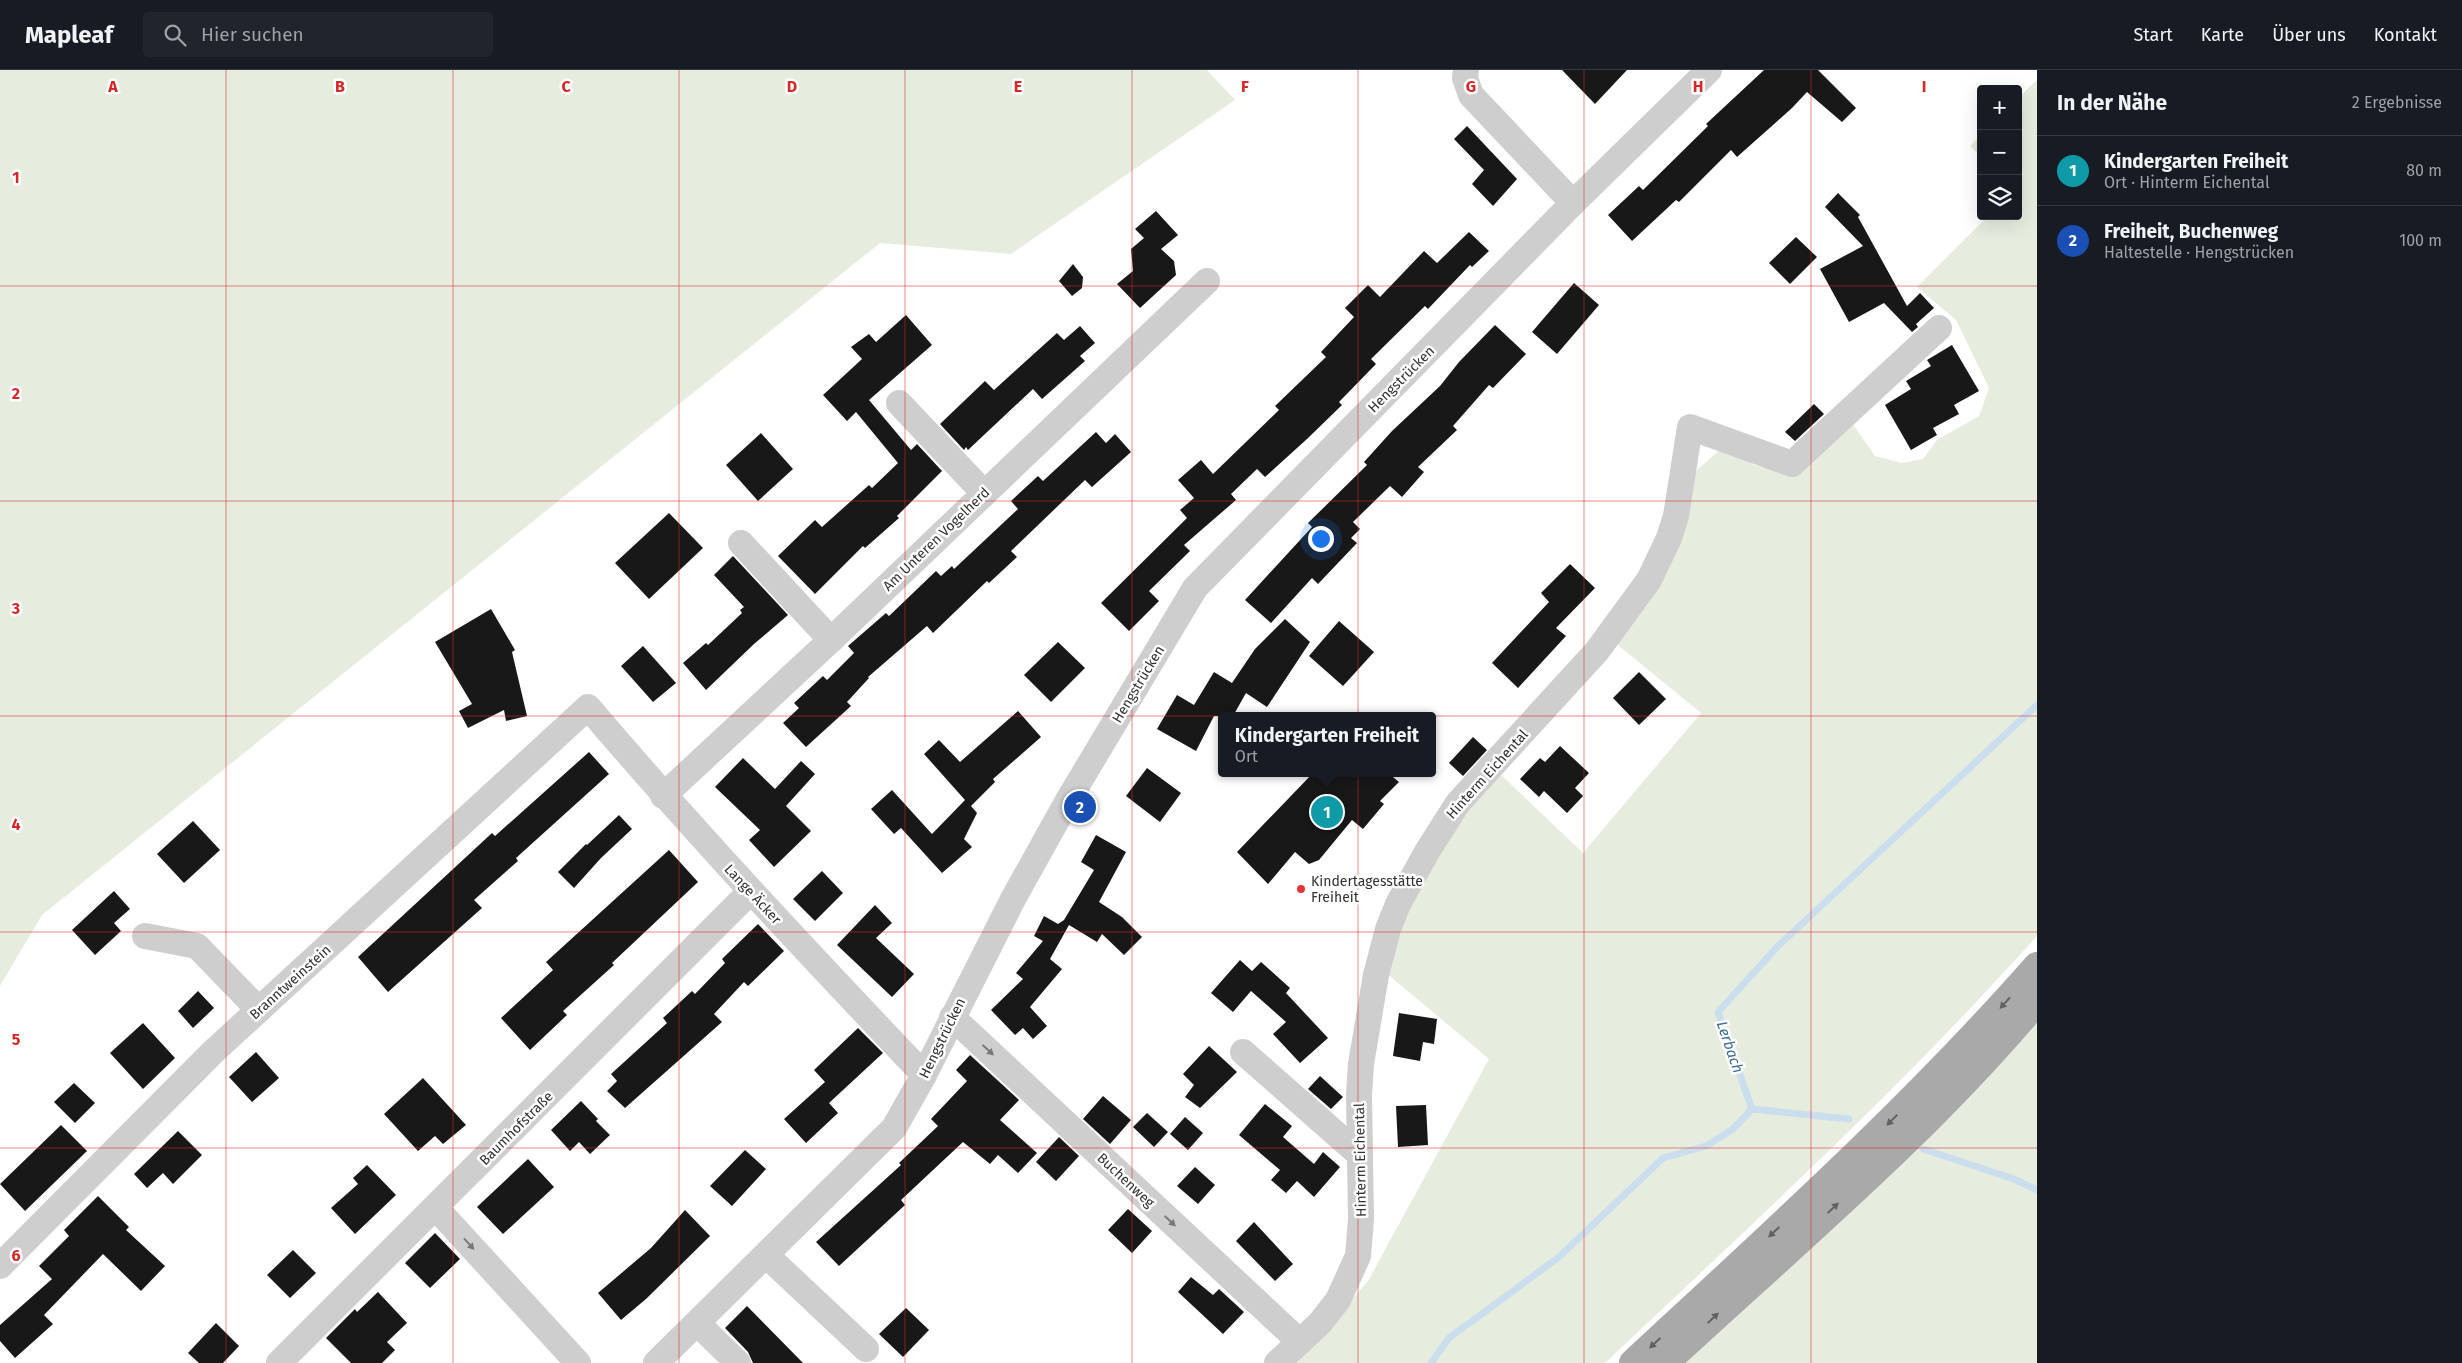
<!DOCTYPE html>
<html lang="de">
<head>
<meta charset="utf-8">
<style>
	body { margin:0; font-family:"Fira Sans",sans-serif; background:#20242c; color:#f1f3f6 }
	.controls { position:absolute; right:15px; top:15px; display:grid; overflow:hidden; border-radius:5px; box-shadow:0 5px 20px #0002 }
	.controls button { width:45px; height:45px; display:grid; place-items:center; padding:0; border:0; border-bottom:1px solid #363941; background:#171b24; color:#f1f3f6; font:25px sans-serif }
	.you { position:absolute; left:1320px; top:468px; width:18px; height:18px; margin:-12px; border:4px solid #fff; border-radius:50%; background:#1a73e8; box-shadow:0 0 0 8px #1a73e833 }
	.badge { display:grid; place-items:center; width:32px; height:32px; border-radius:50%; background:#2563eb; color:#fff; font-size:16px; font-weight:700 }
	.pin { position:absolute; translate:-50% -50%; border:2px solid #fff; box-shadow:0 1px 5px #0006 }
	.popup { position:absolute; left:1218px; top:642px; width:218px; height:65px; box-sizing:border-box; display:grid; place-content:center; border-radius:5px; background:#171b24; filter:drop-shadow(0 1px 4px #0005); font-size:16px; white-space:nowrap; color:#9ea1a6 }
	.popup b { font-size:19px; color:#f1f3f6 }
	.popup::after { content:''; position:absolute; left:50%; top:100%; margin-left:-10px; border:10px solid transparent; border-top-color:#171b24 }
	.list { margin:0; padding:0; list-style:none }
	h2 { display:flex; justify-content:space-between; align-items:center; height:65px; margin:0; padding:0 20px; font-size:21px }
	h2 small { font-size:16px; font-weight:400; color:#9ea1a6 }
	.list li { display:grid; grid-template-columns:32px 1fr auto; gap:15px; align-items:center; box-sizing:border-box; height:70px; padding:0 20px; border-top:1px solid #363941 }
	.list b { display:block; font-size:19px; white-space:nowrap }
	.list p { margin:0; font-size:16px; white-space:nowrap; color:#9ea1a6 }
	.list em { font-size:16px; font-style:normal; color:#9ea1a6 }
	.icon { flex:none; width:28px; height:28px; fill:none; stroke:currentColor; stroke-width:2; stroke-linecap:round; stroke-linejoin:round }
	.map { position:relative; flex:none; width:2037px; height:1293px; overflow:hidden }
	header { display:flex; align-items:center; gap:30px; box-sizing:border-box; height:70px; padding:0 25px; background:#171b24; border-bottom:1px solid #363941 }
	header strong { font-size:24px }
	nav { display:flex; gap:28px; margin-inline-start:auto; font-size:18px }
	.search { width:350px; height:45px; background:#20242c; display:flex; align-items:center; gap:12px; box-sizing:border-box; padding:0 18px; border-radius:5px; color:#9ea1a6; font-size:19px }
	main { display:flex }
	aside { flex:1; background:#171b24 }
	.map>svg:first-child { display:block }
</style>
</head>
<body>
<header>
<strong>Mapleaf</strong>
<div class="search"><svg class="icon" aria-label="search" viewBox="0 0 24 24"><circle cx="10" cy="10" r="6"/><path d="M15 15l6 6"/></svg>Hier suchen</div>
<nav><a>Start</a><a>Karte</a><a>Über uns</a><a>Kontakt</a></nav>
</header>
<main>
<div class="map">
<svg width="2037" height="1293" viewBox="0 0 2037 1293">
	<rect width="100%" height="100%" fill="#fff"/>
	<g fill="#e6eddf">
		<path d="M 0,0 L 1207,0 L 1235,30 L 1011,184 L 880,173 L 42,845 L 0,916 Z"/>
		<path d="M 2037,10 L 2037,866 C 1902,1017 1752,1154 1605,1293 L 1291,1293 L 1311,1275 L 1368,1211 L 1489,989 L 1386,903 L 1396,865 L 1444,769 L 1498,702 L 1583,783 L 1701,643 L 1613,571 L 1690,409 L 1698,399 L 1728,373 L 1754,395 L 1780,402 L 1847,346 L 1875,386 L 1902,393 L 1923,389 L 1937,370 L 1979,346 L 1989,318 L 1956,250 L 1917,217 L 1988,146 L 2018,146 L 2018,28 Z"/>
		<path d="M 1981,65 L 1981,87 L 1970,76 Z"/>
		<path d="M 2037,945 L 2037,1293 L 1681,1293 Z"/>
	</g>
	<g fill="none" stroke-linecap="round" stroke-linejoin="round">
		<g stroke="#cbdeed" stroke-width="7">
			<path d="M 1752,1039 L 1849,1049"/>
			<path d="M 1923,1079 L 2014,1109 L 2037,1120"/>
			<path d="M 1431,1293 L 1449,1268 L 1559,1187 L 1663,1088 L 1706,1076 L 1733,1059 L 1752,1039 L 1718,942 L 1778,876 L 2037,635"/>
		</g>
	</g>
	<g fill="#181818">
		<path d="M 1562,0 L 1627,0 L 1595,34 Z"/>
		<path d="M 1764,0 L 1818,0 L 1856,38 L 1842,52 L 1807,22 L 1792,38 L 1737,87 L 1731,80 L 1679,132 L 1676,130 L 1632,171 L 1608,145 L 1639,116 L 1643,120 L 1708,56 L 1706,54 Z"/>
		<path d="M 1467,56 L 1517,109 L 1493,136 L 1472,114 L 1484,100 L 1454,69 Z"/>
		<path d="M 1838,123 L 1860,145 L 1858,147 L 1907,236 L 1920,223 L 1934,238 L 1916,254 L 1918,257 L 1912,262 L 1884,233 L 1849,252 L 1820,199 L 1863,176 L 1825,137 Z"/>
		<path d="M 1156,141 L 1178,165 L 1161,179 L 1174,191 L 1176,205 L 1140,238 L 1117,214 L 1133,201 L 1131,179 L 1144,168 L 1135,159 Z"/>
		<path d="M 1469,162 L 1489,181 L 1472,197 L 1470,195 L 1428,239 L 1425,236 L 1371,289 L 1376,294 L 1339,332 L 1342,335 L 1307,369 L 1265,407 L 1257,399 L 1231,424 L 1236,430 L 1184,475 L 1190,481 L 1149,521 L 1159,531 L 1129,561 L 1101,533 L 1187,448 L 1180,440 L 1194,428 L 1178,410 L 1201,390 L 1213,404 L 1279,340 L 1275,336 L 1326,287 L 1321,282 L 1354,247 L 1345,238 L 1368,215 L 1380,227 L 1424,181 L 1437,193 Z"/>
		<path d="M 1796,167 L 1817,187 L 1790,214 L 1769,193 Z"/>
		<path d="M 1073,194 L 1083,207 L 1082,218 L 1072,226 L 1059,211 Z"/>
		<path d="M 1574,213 L 1599,235 L 1557,284 L 1532,262 Z"/>
		<path d="M 906,245 L 932,275 L 869,330 L 911,380 L 917,374 L 942,401 L 897,446 L 899,448 L 865,478 L 863,476 L 815,524 L 778,486 L 815,450 L 822,457 L 869,415 L 872,418 L 898,393 L 856,342 L 847,351 L 823,325 L 862,289 L 851,277 L 869,264 L 876,272 Z"/>
		<path d="M 1495,255 L 1526,284 L 1493,318 L 1489,315 L 1453,356 L 1457,360 L 1418,397 L 1424,402 L 1402,427 L 1390,416 L 1353,452 L 1360,459 L 1351,468 L 1357,473 L 1318,514 L 1312,508 L 1271,553 L 1245,530 L 1312,457 L 1308,453 L 1367,395 L 1364,392 L 1392,361 L 1440,316 L 1459,292 Z"/>
		<path d="M 1080,256 L 1095,273 L 1080,286 L 1085,291 L 1042,329 L 1033,319 L 968,380 L 966,377 L 964,380 L 940,354 L 985,311 L 994,320 L 1057,263 L 1064,270 Z"/>
		<path d="M 1952,275 L 1979,321 L 1954,335 L 1959,344 L 1933,358 L 1937,365 L 1911,380 L 1885,335 L 1911,319 L 1906,311 L 1931,296 L 1927,290 Z"/>
		<path d="M 1814,334 L 1824,344 L 1795,371 L 1785,362 Z"/>
		<path d="M 1096,362 L 1106,373 L 1115,364 L 1131,382 L 1092,417 L 1085,410 L 1011,481 L 1017,487 L 989,513 L 987,511 L 933,563 L 927,556 L 868,607 L 869,608 L 847,632 L 851,636 L 806,677 L 783,653 L 799,638 L 794,633 L 823,606 L 827,610 L 854,583 L 848,576 L 886,543 L 889,546 L 936,501 L 941,506 L 952,496 L 954,499 L 1018,439 L 1011,431 L 1038,406 L 1043,411 Z"/>
		<path d="M 761,363 L 793,399 L 758,431 L 726,395 Z"/>
		<path d="M 669,443 L 703,478 L 649,529 L 615,493 Z"/>
		<path d="M 733,486 L 788,545 L 754,574 L 706,620 L 683,593 L 706,573 L 708,575 L 742,543 L 740,540 L 744,537 L 714,505 Z"/>
		<path d="M 1570,494 L 1595,518 L 1556,558 L 1566,566 L 1518,618 L 1492,593 L 1549,532 L 1541,523 Z"/>
		<path d="M 491,539 L 515,580 L 512,582 L 527,646 L 506,651 L 504,640 L 468,658 L 459,641 L 472,634 L 435,572 Z"/>
		<path d="M 1285,549 L 1310,572 L 1267,637 L 1246,623 L 1233,646 L 1214,646 L 1196,681 L 1157,659 L 1177,625 L 1194,635 L 1214,602 L 1232,613 L 1255,579 Z"/>
		<path d="M 1339,551 L 1374,582 L 1343,616 L 1309,586 Z"/>
		<path d="M 1058,572 L 1085,598 L 1051,632 L 1024,605 Z"/>
		<path d="M 643,576 L 676,613 L 653,632 L 621,596 Z"/>
		<path d="M 1639,602 L 1666,629 L 1639,655 L 1613,628 Z"/>
		<path d="M 1018,641 L 1041,667 L 993,709 L 995,712 L 971,736 L 977,743 L 964,769 L 972,777 L 942,803 L 901,758 L 894,764 L 871,739 L 892,720 L 932,764 L 965,730 L 924,684 L 939,670 L 960,692 Z"/>
		<path d="M 1473,667 L 1487,680 L 1463,706 L 1449,693 Z"/>
		<path d="M 1560,676 L 1589,703 L 1575,718 L 1583,726 L 1567,743 L 1544,721 L 1539,727 L 1520,709 L 1540,688 L 1545,692 Z"/>
		<path d="M 589,682 L 609,704 L 516,788 L 518,791 L 474,830 L 482,838 L 388,922 L 358,887 L 492,763 L 495,766 Z"/>
		<path d="M 743,688 L 775,719 L 801,691 L 815,704 L 786,736 L 811,761 L 774,797 L 749,770 L 760,760 L 715,717 Z"/>
		<path d="M 1147,698 L 1181,723 L 1160,752 L 1126,726 Z"/>
		<path d="M 1313,703 L 1388,703 L 1399,712 L 1380,731 L 1384,734 L 1363,759 L 1352,750 L 1319,790 L 1309,794 L 1295,782 L 1268,814 L 1237,782 Z"/>
		<path d="M 619,745 L 632,759 L 601,788 L 574,818 L 558,802 L 586,774 L 587,775 Z"/>
		<path d="M 193,751 L 220,780 L 184,813 L 157,784 Z"/>
		<path d="M 1096,765 L 1126,782 L 1099,832 L 1122,847 L 1142,867 L 1124,885 L 1102,864 L 1097,872 L 1069,855 L 1050,889 L 1062,899 L 1030,937 L 1047,956 L 1033,969 L 1023,958 L 1015,965 L 991,940 L 1023,909 L 1016,903 L 1043,871 L 1034,866 L 1044,846 L 1058,854 L 1064,850 L 1094,800 L 1081,792 Z"/>
		<path d="M 669,780 L 698,812 L 612,893 L 614,895 L 563,941 L 567,945 L 530,980 L 501,948 L 553,900 L 546,892 Z"/>
		<path d="M 822,801 L 843,823 L 815,851 L 793,829 Z"/>
		<path d="M 114,821 L 130,839 L 114,853 L 121,861 L 95,885 L 72,860 Z"/>
		<path d="M 875,835 L 892,853 L 876,868 L 914,904 L 892,927 L 837,875 Z"/>
		<path d="M 758,854 L 784,881 L 748,916 L 744,912 L 714,944 L 722,952 L 625,1038 L 607,1021 L 617,1011 L 611,1004 L 667,953 L 663,948 L 692,921 L 695,924 L 725,893 L 722,889 Z"/>
		<path d="M 1240,890 L 1252,901 L 1261,892 L 1290,918 L 1286,923 L 1328,968 L 1300,993 L 1273,964 L 1286,952 L 1251,921 L 1233,942 L 1211,923 Z"/>
		<path d="M 198,921 L 214,938 L 193,958 L 178,941 Z"/>
		<path d="M 1399,943 L 1437,949 L 1434,974 L 1423,972 L 1420,991 L 1393,986 Z"/>
		<path d="M 143,953 L 175,988 L 143,1019 L 110,983 Z"/>
		<path d="M 858,958 L 883,983 L 829,1033 L 838,1043 L 806,1073 L 784,1049 L 825,1012 L 814,1000 Z"/>
		<path d="M 1209,976 L 1237,1002 L 1200,1038 L 1185,1027 L 1194,1015 L 1183,1004 Z"/>
		<path d="M 256,982 L 279,1008 L 252,1032 L 229,1007 Z"/>
		<path d="M 970,985 L 1019,1030 L 1000,1050 L 1037,1083 L 1018,1103 L 998,1085 L 990,1094 L 963,1072 L 901,1130 L 905,1135 L 839,1196 L 816,1172 L 901,1095 L 899,1093 L 938,1056 L 931,1049 L 967,1011 L 956,1000 Z"/>
		<path d="M 1320,1006 L 1343,1027 L 1331,1039 L 1308,1019 Z"/>
		<path d="M 423,1008 L 466,1055 L 443,1074 L 435,1066 L 418,1081 L 384,1044 Z"/>
		<path d="M 74,1013 L 95,1033 L 75,1053 L 54,1032 Z"/>
		<path d="M 1103,1026 L 1131,1050 L 1110,1074 L 1083,1049 Z"/>
		<path d="M 581,1031 L 598,1049 L 596,1051 L 610,1065 L 590,1084 L 579,1072 L 570,1081 L 551,1060 Z"/>
		<path d="M 1265,1034 L 1292,1056 L 1283,1067 L 1314,1094 L 1323,1082 L 1340,1097 L 1314,1127 L 1297,1111 L 1286,1123 L 1271,1110 L 1280,1100 L 1239,1065 Z"/>
		<path d="M 1426,1035 L 1428,1075 L 1398,1077 L 1396,1036 Z"/>
		<path d="M 1147,1043 L 1168,1062 L 1154,1077 L 1133,1057 Z"/>
		<path d="M 1185,1047 L 1203,1063 L 1188,1080 L 1170,1064 Z"/>
		<path d="M 61,1055 L 87,1081 L 25,1141 L 0,1114 Z"/>
		<path d="M 178,1061 L 202,1085 L 173,1114 L 163,1103 L 147,1118 L 134,1104 Z"/>
		<path d="M 1059,1067 L 1079,1086 L 1056,1111 L 1036,1092 Z"/>
		<path d="M 745,1080 L 766,1099 L 732,1136 L 710,1116 Z"/>
		<path d="M 528,1089 L 554,1117 L 503,1164 L 477,1137 Z"/>
		<path d="M 367,1095 L 396,1125 L 355,1164 L 331,1138 L 358,1114 L 353,1108 Z"/>
		<path d="M 1195,1097 L 1215,1115 L 1198,1134 L 1177,1116 Z"/>
		<path d="M 98,1126 L 129,1157 L 126,1160 L 165,1196 L 141,1221 L 103,1184 L 44,1245 L 53,1254 L 15,1288 L 0,1271 L 0,1255 L 52,1209 L 39,1196 L 69,1166 L 64,1160 Z"/>
		<path d="M 1128,1139 L 1152,1161 L 1132,1183 L 1108,1160 Z"/>
		<path d="M 685,1140 L 710,1166 L 646,1229 L 621,1250 L 598,1223 L 651,1178 Z"/>
		<path d="M 1254,1152 L 1293,1194 L 1275,1211 L 1236,1171 Z"/>
		<path d="M 435,1163 L 460,1189 L 430,1218 L 405,1193 Z"/>
		<path d="M 293,1180 L 316,1203 L 290,1228 L 267,1205 Z"/>
		<path d="M 1191,1207 L 1213,1225 L 1219,1219 L 1244,1242 L 1223,1264 L 1178,1222 Z"/>
		<path d="M 378,1222 L 407,1253 L 387,1272 L 395,1280 L 382,1293 L 351,1293 L 326,1268 L 355,1239 L 357,1242 Z"/>
		<path d="M 747,1236 L 803,1293 L 753,1293 L 748,1282 L 725,1258 Z"/>
		<path d="M 906,1238 L 929,1260 L 903,1287 L 879,1264 Z"/>
		<path d="M 216,1253 L 239,1276 L 223,1293 L 199,1293 L 188,1283 Z"/>
	</g>
	<g fill="none" stroke-linecap="round" stroke-linejoin="round">
		<g stroke="#cecece" stroke-width="26">
			<path d="M 1466,0 L 1465,8 L 1471,25 L 1573,133"/>
			<path d="M 899,333 L 984,423"/>
			<path d="M 741,473 L 831,570"/>
			<path d="M 663,726 L 831,570 L 1207,211"/>
			<path d="M 145,866 L 197,876 L 259,940"/>
			<path d="M 952,947 L 1300,1272"/>
			<path d="M 1243,982 L 1360,1085"/>
			<path d="M 436,1138 L 578,1293"/>
			<path d="M 766,1185 L 866,1279"/>
			<path d="M 0,1196 L 213,982 L 588,637 C 696,764 810,885 924,1005"/>
			<path d="M 697,1253 L 738,1293"/>
			<path d="M 279,1293 L 750,822"/>
			<path d="M 656,1293 L 894,1058 L 924,1005 L 1013,829 L 1067,732 L 1195,518 L 1573,133 L 1709,0"/>
			<path d="M 1277,1293 L 1320,1253 L 1338,1230 L 1358,1186 L 1361,1149 L 1359,1025 L 1361,994 L 1376,905 L 1388,859 L 1398,834 L 1428,780 L 1458,733 L 1597,581 L 1649,510 L 1669,468 L 1676,446 L 1690,357 L 1792,394 L 1939,258"/>
		</g>
		<g stroke="#a9a9a9" stroke-width="28">
			<path d="M 1633,1293 C 1772,1164 1912,1038 2037,896"/>
			<path d="M 1665,1293 C 1791,1176 1926,1064 2037,931"/>
		</g>
	</g>
	<defs><path id="oneway-solid" d="M-6-.8H1V-3.2L6.5 0L1 3.2V.8H-6Z" transform="scale(1.25)"/></defs>
	<g fill="#616161">
		<use href="#oneway-solid" transform="translate(2005 933) rotate(132)"/>
		<use href="#oneway-solid" transform="translate(1892 1050) rotate(135)"/>
		<use href="#oneway-solid" transform="translate(1833 1138) rotate(-43)"/>
		<use href="#oneway-solid" transform="translate(1774 1162) rotate(137)"/>
		<use href="#oneway-solid" transform="translate(1713 1248) rotate(-43)"/>
		<use href="#oneway-solid" transform="translate(1655 1273) rotate(137)"/>
	</g>
	<g fill="#787878">
		<use href="#oneway-solid" transform="translate(988 980) rotate(43)"/>
		<use href="#oneway-solid" transform="translate(1170 1151) rotate(43)"/>
		<use href="#oneway-solid" transform="translate(469 1174) rotate(48)"/>
	</g>
	<path fill="none" stroke="#d62828" stroke-width="1" stroke-opacity="0.55" d="M 226,0 L 226,1293M 453,0 L 453,1293M 679,0 L 679,1293M 905,0 L 905,1293M 1132,0 L 1132,1293M 1358,0 L 1358,1293M 1584,0 L 1584,1293M 1811,0 L 1811,1293M 0,216 L 2037,216M 0,431 L 2037,431M 0,646 L 2037,646M 0,862 L 2037,862M 0,1078 L 2037,1078"/>
	<circle fill="#e73336" stroke="#fff" stroke-width="2" cx="1301" cy="819" r="5"/>
	<g text-anchor="middle" stroke-width="5" stroke-linejoin="round" paint-order="stroke">
		<g font-size="14" fill="#313131" stroke="#fff">
			<text transform="translate(1401 309) rotate(-45)" y="5">Hengstrücken</text>
			<text transform="translate(936 469) rotate(-44)" y="5">Am Unteren Vogelherd</text>
			<text transform="translate(1138 614) rotate(-59)" y="5">Hengstrücken</text>
			<text transform="translate(1487 704) rotate(-48)" y="5">Hinterm Eichental</text>
			<text transform="translate(753 824) rotate(47)" y="5">Lange Äcker</text>
			<text transform="translate(290 912) rotate(-42)" y="5">Branntweinstein</text>
			<text transform="translate(942 968) rotate(-64)" y="5">Hengstrücken</text>
			<text transform="translate(516 1058) rotate(-45)" y="5">Baumhofstraße</text>
			<text transform="translate(1360 1090) rotate(-91)" y="5">Hinterm Eichental</text>
			<text transform="translate(1126 1110) rotate(43)" y="5">Buchenweg</text>
		</g>
		<g font-size="14" fill="#313131" stroke="#fff" text-anchor="start">
			<text x="1311" y="816">Kindertagesstätte<tspan x="1311" dy="16">Freiheit</tspan></text>
		</g>
		<g font-size="15" font-style="italic" fill="#3d6e95" stroke="#fff">
			<text transform="translate(1730 977) rotate(71)" y="5">Lerbach</text>
		</g>
	</g>
	<g font-size="16" text-anchor="middle" font-weight="bold" fill="#d62828" stroke="#fff" stroke-width="5" stroke-linejoin="round" paint-order="stroke">
		<text x="113" y="22">A</text>
		<text x="340" y="22">B</text>
		<text x="566" y="22">C</text>
		<text x="792" y="22">D</text>
		<text x="1018" y="22">E</text>
		<text x="1245" y="22">F</text>
		<text x="1471" y="22">G</text>
		<text x="1698" y="22">H</text>
		<text x="1924" y="22">I</text>
		<text x="16" y="113">1</text>
		<text x="16" y="329">2</text>
		<text x="16" y="544">3</text>
		<text x="16" y="760">4</text>
		<text x="16" y="975">5</text>
		<text x="16" y="1191">6</text>
	</g>
</svg>
<div class="controls">
<button>+</button>
<button>−</button>
<button><svg class="icon" aria-label="layers" viewBox="0 0 24 24"><path d="M12 4l9 5-9 5-9-5zM3 14l9 5 9-5"/></svg></button>
</div>
<div class="you"></div>
<div class="pin badge" style="left:1327px;top:742px;background:#0f9aa8">1</div>
<div class="popup"><b>Kindergarten Freiheit</b>Ort</div>
<div class="pin badge" style="left:1080px;top:737px;background:#1a4fb4">2</div>
</div>
<aside>
<h2>In der Nähe<small>2 Ergebnisse</small></h2>
<ul class="list">
<li><span class="badge" style="background:#0f9aa8">1</span><div><b>Kindergarten Freiheit</b><p>Ort · Hinterm Eichental</p></div><em>80 m</em></li>
<li><span class="badge" style="background:#1a4fb4">2</span><div><b>Freiheit, Buchenweg</b><p>Haltestelle · Hengstrücken</p></div><em>100 m</em></li>
</ul>
</aside>
</main>
</body>
</html>
